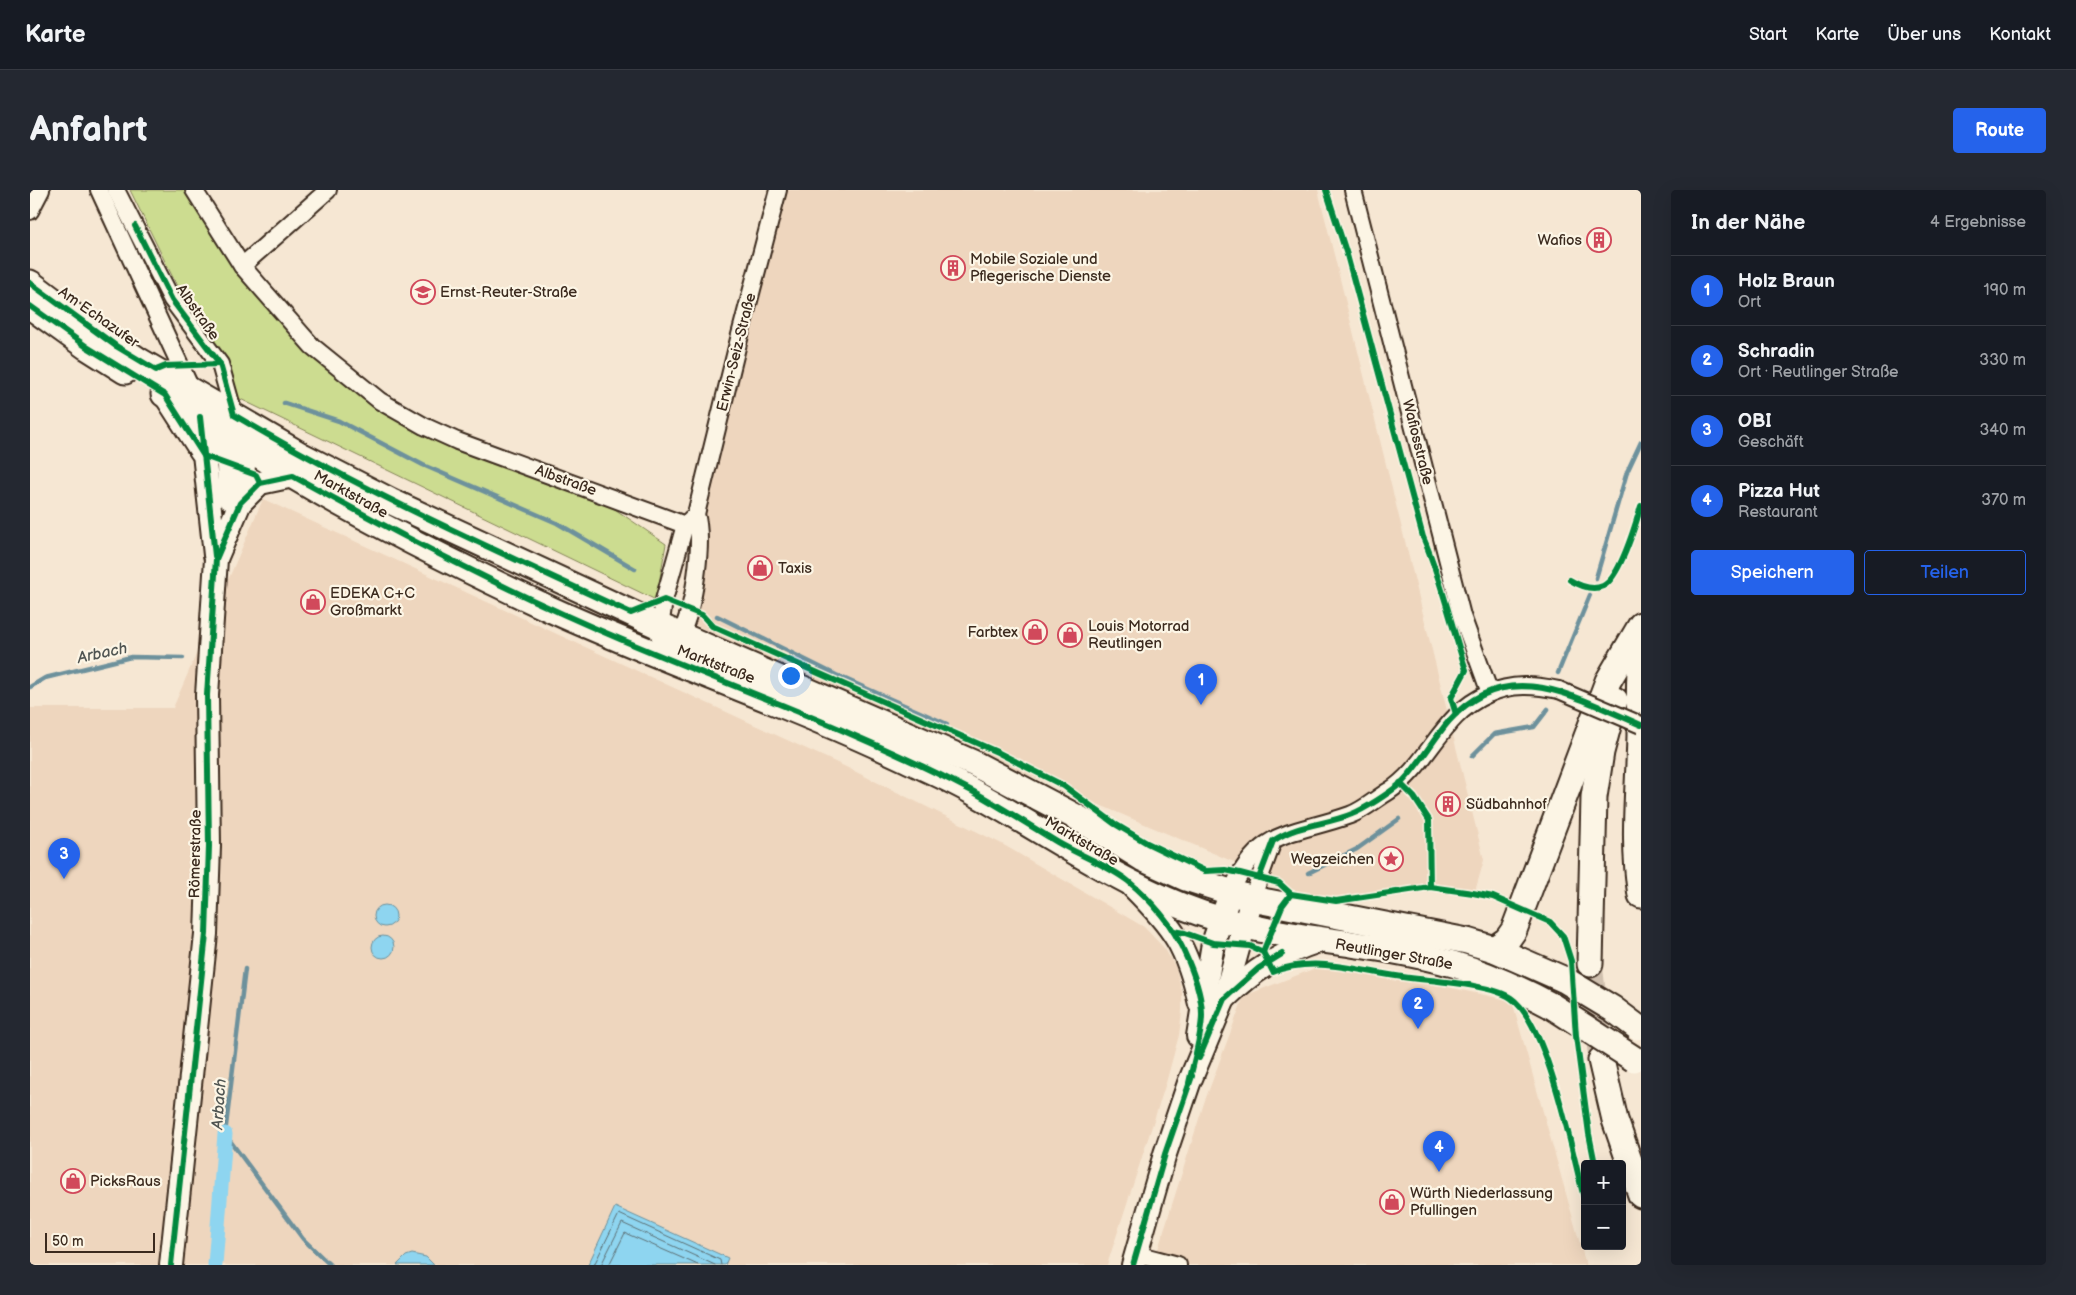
<!DOCTYPE html>
<html lang="de">
<head>
<meta charset="utf-8">
<style>
	body { margin:0; font-family:"Balsamiq Sans",sans-serif; background:#242831; color:#f1f3f6 }
	.controls { position:absolute; right:15px; bottom:15px; display:grid; overflow:hidden; border-radius:5px; box-shadow:0 5px 20px #0002 }
	.controls button { width:45px; height:45px; display:grid; place-items:center; padding:0; border:0; border-bottom:1px solid #363941; background:#171b24; color:#f1f3f6; font:25px sans-serif }
	.scale { position:absolute; left:15px; bottom:12px; width:110px; box-sizing:border-box; padding-left:5px; border:2px solid #3b2a1e; border-top:0; font-size:14px; line-height:18px; white-space:nowrap; color:#3b2a1e; -webkit-text-stroke:4px #fcf5e5; paint-order:stroke }
	.you { position:absolute; left:760px; top:485px; width:18px; height:18px; margin:-12px; border:4px solid #fff; border-radius:50%; background:#1a73e8; box-shadow:0 0 0 8px #1a73e833 }
	.badge { display:grid; place-items:center; width:32px; height:32px; border-radius:50%; background:#2563eb; color:#fff; font-size:16px; font-weight:700 }
	.pin { position:absolute; translate:-50% -41px; filter:drop-shadow(0 1px 2px #0008) }
	.pin::after { content:''; position:absolute; top:26px; width:18px; height:15px; background:inherit; clip-path:polygon(0 0,100% 0,50% 100%) }
	.list { margin:0; padding:0; list-style:none }
	h2 { display:flex; justify-content:space-between; align-items:center; height:65px; margin:0; padding:0 20px; font-size:21px }
	h2 small { font-size:16px; font-weight:400; color:#9ea1a6 }
	.list li { display:grid; grid-template-columns:32px 1fr auto; gap:15px; align-items:center; box-sizing:border-box; height:70px; padding:0 20px; border-top:1px solid #363941 }
	.list b { display:block; font-size:19px; white-space:nowrap }
	.list p { margin:0; font-size:16px; white-space:nowrap; color:#9ea1a6 }
	.list em { font-size:16px; font-style:normal; color:#9ea1a6 }
	.actions { display:flex; gap:10px; padding:15px 20px }
	.actions a { flex:1; padding:11px 0; border:1px solid #2563eb; border-radius:5px; text-align:center; font-size:18px; color:#2563eb }
	.actions .main { background:#2563eb; color:#fff }
	.map { position:relative; flex:none; width:1611px; height:1075px; overflow:hidden; border-radius:5px }
	header { display:flex; align-items:center; gap:30px; box-sizing:border-box; height:70px; padding:0 25px; background:#171b24; border-bottom:1px solid #363941 }
	header strong { font-size:24px }
	nav { display:flex; gap:28px; margin-inline-start:auto; font-size:18px }
	.intro { display:flex; align-items:center; justify-content:space-between; box-sizing:border-box; height:120px; padding:0 30px }
	h1 { margin:0; font-size:35px }
	.button { padding:12px 22px; border-radius:5px; background:#2563eb; color:#fff; font-size:18px; font-weight:700 }
	main { display:flex; gap:30px; padding:0 30px }
	aside { flex:1; background:#171b24; border-radius:5px; box-shadow:0 5px 20px #0002 }
	.map>svg:first-child { display:block }
</style>
</head>
<body>
<header>
<strong>Karte</strong>
<nav><a>Start</a><a>Karte</a><a>Über uns</a><a>Kontakt</a></nav>
</header>
<div class="intro"><h1>Anfahrt</h1><a class="button">Route</a></div>
<main>
<div class="map">
<svg width="1611" height="1075" viewBox="0 0 1611 1075">
	<rect width="100%" height="100%" fill="#f6e7d3"/>
	<filter id="ink" filterUnits="userSpaceOnUse"><feTurbulence type="fractalNoise" baseFrequency=".02" numOctaves="2"/><feDisplacementMap in="SourceGraphic" scale="10" xChannelSelector="R" yChannelSelector="G"/><feConvolveMatrix kernelMatrix="1 2 1 2 8 2 1 2 1" color-interpolation-filters="sRGB"/></filter>
	<g filter="url(#ink)">
		<g fill="#eed6be">
			<path d="M 754,0 L 1288,0 L 1454,670 L 1444,705 L 1401,699 L 1354,704 L 1307,713 L 1261,704 L 1230,683 L 952,565 L 650,428 Z"/>
			<path d="M 233,309 L 816,577 L 972,654 L 1114,737 L 1135,759 L 1146,778 L 1152,802 L 1152,821 L 1149,845 L 1136,893 L 1077,1075 L 0,1075 L 0,518 L 143,518 Z"/>
			<path d="M 1301,772 L 1482,811 L 1556,1075 L 1123,1075 L 1174,913 L 1214,806 Z"/>
		</g>
		<path fill="#ccdc90" stroke="#848357" d="M 100,0 L 155,0 L 208,80 L 349,215 L 545,292 L 636,354 L 626,410 L 200,204 Z"/>
		<g fill="#8ed5f0" stroke="#6d919c">
			<circle cx="355" cy="726" r="11"/>
			<circle cx="353" cy="757" r="11"/>
			<path d="M 585,1017 L 698,1068 L 695,1075 L 558,1075 Z"/>
			<path d="M 382,1064 L 396,1067 L 404,1075 L 367,1075 L 376,1066 Z"/>
		</g>
		<g fill="none" stroke-linecap="round" stroke-linejoin="round">
			<g stroke="#5c6e72" stroke-width="1">
				<path d="M 564,1075 L 589,1024 L 690,1070 L 691,1075"/>
				<path d="M 571,1075 L 592,1033 L 685,1075"/>
				<path d="M 579,1075 L 595,1043 L 668,1075"/>
			</g>
			<g stroke="#6d919c" stroke-width="4.5">
				<path d="M 254,213 L 309,231 L 393,275 L 527,333 L 605,379"/>
				<path d="M 1566,388 L 1597,282 L 1611,252"/>
				<path d="M 687,426 L 806,485 L 917,534"/>
				<path d="M 1528,483 L 1560,405"/>
				<path d="M 0,497 L 15,488 L 101,467 L 153,468"/>
				<path d="M 1442,566 L 1464,544 L 1504,537 L 1518,519"/>
				<path d="M 1278,683 L 1327,659 L 1369,629"/>
				<path d="M 215,779 L 195,944 L 273,1049 L 300,1075"/>
			</g>
			<path stroke="#8ed5f0" stroke-width="15" d="M 185,1075 L 195,944"/>
			<path stroke="#d1c1af" stroke-width="25" stroke-dasharray="25 12" stroke-linecap="butt" d="M 1560,774 L 1570,861"/>
			<defs>
				<g id="street">
					<path d="M 69,0 L 163,203"/>
					<path d="M 86,0 L 142,110 L 190,174 L 206,231"/>
					<path d="M 164,0 L 212,76 L 282,156 L 350,211 L 394,236 L 427,251 L 655,335"/>
					<path d="M 1323,0 L 1432,426 L 1460,503"/>
					<path d="M 0,21 L 11,0"/>
					<path d="M 212,76 L 298,0"/>
					<path d="M 629,445 L 634,410 L 655,335 L 662,328"/>
					<path d="M 628,464 C 635,458 646,452 651,443 C 664,418 674,351 666,324 L 710,145 L 748,0"/>
					<path d="M 1200,704 C 1229,637 1261,646 1320,625 C 1334,620 1347,608 1359,601 C 1399,575 1411,524 1458,504 C 1482,493 1505,495 1529,500"/>
					<path d="M 1222,709 L 1243,651"/>
					<path d="M 1106,1064 L 1148,1075"/>
				</g>
				<g id="secondary">
					<path d="M 135,205 L 171,261"/>
					<path d="M 170,227 L 185,365"/>
					<path d="M 184,227 L 198,275 L 199,308"/>
					<path d="M 210,313 L 230,293 L 263,286"/>
					<path d="M 1103,697 C 1144,738 1157,756 1170,814"/>
					<path d="M 1194,809 C 1224,780 1249,764 1289,751"/>
					<path d="M 1168,846 L 1183,753 L 1200,704"/>
					<path d="M 141,1075 L 176,744 L 179,656 L 177,505 L 186,369 L 210,313 L 216,257"/>
					<path d="M 1103,1075 L 1135,964 L 1159,893 L 1194,809 L 1222,709"/>
				</g>
				<g id="primary">
					<path d="M 0,93 L 45,127 L 108,170 L 272,266 L 360,311 L 629,436 L 943,573 L 1048,628 L 1112,668 L 1156,688 L 1222,709 L 1437,751 L 1464,759 L 1535,790"/>
					<path d="M 0,116 L 57,157 L 95,181"/>
					<path d="M 134,204 C 178,230 219,260 263,286 C 347,336 434,379 522,420 C 639,473 760,514 876,569 C 899,580 923,590 945,603 C 1014,641 1079,687 1154,717 C 1242,752 1335,749 1423,774 C 1458,784 1490,799 1522,816"/>
					<path d="M 1611,468 C 1608,494 1610,519 1610,545 C 1609,598 1602,652 1611,705"/>
					<path d="M 1464,759 L 1477,750 L 1484,740 L 1578,491 L 1611,435"/>
					<path d="M 1560,774 L 1564,607 L 1571,562 L 1585,510"/>
					<path d="M 1571,870 L 1585,930 L 1611,1005"/>
				</g>
			</defs>
			<use href="#street" stroke="#3b2a1e" stroke-width="20"/>
			<use href="#secondary" stroke="#3b2a1e" stroke-width="26"/>
			<use href="#primary" stroke="#3b2a1e" stroke-width="29"/>
			<use href="#street" stroke="#fcf5e5" stroke-width="16"/>
			<use href="#secondary" stroke="#fcf5e5" stroke-width="22"/>
			<use href="#primary" stroke="#fcf5e5" stroke-width="25"/>
			<defs>
				<path id="street-bridge" d="M 1529,500 L 1611,535"/>
				<g id="primary-bridge">
					<path d="M 1535,790 L 1583,819 L 1607,837"/>
					<path d="M 1522,816 L 1604,869"/>
				</g>
			</defs>
			<use href="#street-bridge" stroke="#3b2a1e" stroke-width="20" stroke-linecap="butt"/>
			<use href="#primary-bridge" stroke="#3b2a1e" stroke-width="29" stroke-linecap="butt"/>
			<use href="#street-bridge" stroke="#fcf5e5" stroke-width="16"/>
			<use href="#primary-bridge" stroke="#fcf5e5" stroke-width="25"/>
			<defs>
				<g id="cycleway">
					<path d="M 1296,0 L 1317,65 L 1393,347 C 1412,391 1421,435 1436,480 L 1421,508 L 1426,524"/>
					<path d="M 105,36 L 142,110 L 190,174 L 204,225 C 332,301 467,361 601,423 L 634,410 L 672,425 L 682,436 L 967,562 L 1034,596 L 1085,634 L 1117,653 L 1175,681 L 1195,680 L 1210,683 L 1249,693 L 1261,704 L 1306,711 L 1400,697 L 1443,703 L 1463,707 L 1520,732 L 1533,746 L 1541,771 L 1546,846 L 1559,944 L 1565,974"/>
					<path d="M 0,93 L 86,156 L 126,180 L 136,176 L 190,174"/>
					<path d="M 0,116 L 57,157 L 135,205 L 174,266 L 226,285 L 230,293"/>
					<path d="M 170,227 L 185,366"/>
					<path d="M 1540,390 C 1550,396 1562,401 1573,396 C 1590,388 1606,333 1611,316"/>
					<path d="M 1370,593 L 1384,607 L 1399,630 L 1400,697"/>
					<path d="M 1229,688 L 1243,651 C 1267,634 1296,635 1322,624 C 1335,619 1359,603 1370,594 C 1386,580 1404,548 1419,531 C 1477,465 1547,508 1611,535"/>
					<path d="M 1144,741 L 1155,743 L 1183,753 L 1220,756 L 1233,762 L 1243,782 C 1283,766 1325,780 1366,786 C 1395,791 1459,793 1481,808 C 1518,833 1543,967 1555,1012"/>
					<path d="M 1233,762 L 1252,716 L 1261,704"/>
					<path d="M 1169,868 L 1194,809 L 1229,778 L 1252,764"/>
					<path d="M 141,1075 L 176,744 L 179,656 L 177,505 L 186,369 L 210,313 L 230,293 L 263,286 C 370,345 478,402 590,449 C 708,499 829,542 942,601 C 971,617 999,635 1027,652 C 1049,665 1079,676 1098,691 C 1109,700 1122,713 1131,724 C 1150,746 1172,796 1172,825 C 1172,844 1163,874 1159,893"/>
					<path d="M 1103,1075 L 1135,964 L 1162,886"/>
				</g>
			</defs>
			<use href="#cycleway" stroke="#fcf5e5" stroke-width="9"/>
			<use href="#cycleway" stroke="#00873e" stroke-width="6"/>
		</g>
	</g>
	<defs>
		<symbol id="building-ring" viewBox="-11 -11 22 22"><circle r="9.5" fill="#fcf5e5" stroke="#d1495b" stroke-width="1.5"/><path d="M-4-6H4V6H1V3H-1V6H-4ZM-2.5-4.3h1.7v1.8h-1.7ZM.8-4.3h1.7v1.8H.8ZM-2.5-1h1.7V.8h-1.7ZM.8-1h1.7V.8H.8Z" fill="#d1495b"/></symbol>
		<symbol id="school-ring" viewBox="-11 -11 22 22"><circle r="9.5" fill="#fcf5e5" stroke="#d1495b" stroke-width="1.5"/><path d="M0-5L7-2L0 1L-7-2ZM-4 1L0 2.5L4 1V4Q0 6-4 4Z" fill="#d1495b"/></symbol>
		<symbol id="shop-ring" viewBox="-11 -11 22 22"><circle r="9.5" fill="#fcf5e5" stroke="#d1495b" stroke-width="1.5"/><path d="M-5-2.5h2.3a2.7 3.5 0 0 1 5.4 0H5L5.5 6h-11ZM-1.5-2.5h3a1.5 2.3 0 0 0-3 0Z" fill="#d1495b"/></symbol>
		<symbol id="sight-ring" viewBox="-11 -11 22 22"><circle r="9.5" fill="#fcf5e5" stroke="#d1495b" stroke-width="1.5"/><path d="M0-6L1.8-2.2L6-1.7L2.9 1.2L3.7 5.4L0 3.3L-3.7 5.4L-2.9 1.2L-6-1.7L-1.8-2.2Z" fill="#d1495b"/></symbol>
	</defs>
	<g fill-rule="evenodd">
		<use href="#building-ring" x="1555" y="36" width="28" height="28"/>
		<use href="#building-ring" x="909" y="64" width="28" height="28"/>
		<use href="#school-ring" x="379" y="88" width="28" height="28"/>
		<use href="#shop-ring" x="716" y="364" width="28" height="28"/>
		<use href="#shop-ring" x="269" y="398" width="28" height="28"/>
		<use href="#shop-ring" x="991" y="428" width="28" height="28"/>
		<use href="#shop-ring" x="1026" y="431" width="28" height="28"/>
		<use href="#building-ring" x="1404" y="600" width="28" height="28"/>
		<use href="#sight-ring" x="1347" y="655" width="28" height="28"/>
		<use href="#shop-ring" x="29" y="977" width="28" height="28"/>
		<use href="#shop-ring" x="1348" y="998" width="28" height="28"/>
	</g>
	<g text-anchor="middle" stroke-width="4.5" stroke-linejoin="round" paint-order="stroke">
		<g font-size="15" fill="#3b2a1e" stroke="#fcf5e5" text-anchor="start">
			<text x="1552" y="55" text-anchor="end">Wafios</text>
			<text x="940" y="74">Mobile Soziale und<tspan x="940" dy="17">Pflegerische Dienste</tspan></text>
			<text x="410" y="107">Ernst-Reuter-Straße</text>
			<text x="748" y="383">Taxis</text>
			<text x="300" y="408">EDEKA C+C<tspan x="300" dy="17">Großmarkt</tspan></text>
			<text x="1058" y="441">Louis Motorrad<tspan x="1058" dy="17">Reutlingen</tspan></text>
			<text x="988" y="447" text-anchor="end">Farbtex</text>
			<text x="1436" y="619">Südbahnhof</text>
			<text x="1344" y="674" text-anchor="end">Wegzeichen</text>
			<text x="60" y="996">PicksRaus</text>
			<text x="1380" y="1008">Würth Niederlassung<tspan x="1380" dy="17">Pfullingen</tspan></text>
		</g>
		<g font-size="15" fill="#3b2a1e" stroke="#fcf5e5">
			<text transform="translate(168 122) rotate(55)" y="5">Albstraße</text>
			<text transform="translate(69 127) rotate(35)" y="5">Am Echazufer</text>
			<text transform="translate(706 162) rotate(-76)" y="5">Erwin-Seiz-Straße</text>
			<text transform="translate(1388 252) rotate(76)" y="5">Wafiosstraße</text>
			<text transform="translate(536 290) rotate(20)" y="5">Albstraße</text>
			<text transform="translate(321 304) rotate(29)" y="5">Marktstraße</text>
			<text transform="translate(686 474) rotate(21)" y="5">Marktstraße</text>
			<text transform="translate(1052 651) rotate(30)" y="5">Marktstraße</text>
			<text transform="translate(165 664) rotate(-89)" y="5">Römerstraße</text>
			<text transform="translate(1364 764) rotate(10)" y="5">Reutlinger Straße</text>
		</g>
		<g font-size="16" font-style="italic" fill="#505552" stroke="#fcf5e5">
			<text transform="translate(72 462) rotate(-12)" y="6">Arbach</text>
			<text transform="translate(188 914) rotate(-86)" y="6">Arbach</text>
		</g>
	</g>
</svg>
<div class="controls">
<button>+</button>
<button>−</button>
</div>
<div class="scale">50 m</div>
<div class="you"></div>
<div class="pin badge" style="left:1171px;top:515px">1</div>
<div class="pin badge" style="left:1388px;top:839px">2</div>
<div class="pin badge" style="left:34px;top:689px">3</div>
<div class="pin badge" style="left:1409px;top:982px">4</div>
</div>
<aside>
<h2>In der Nähe<small>4 Ergebnisse</small></h2>
<ul class="list">
<li><span class="badge">1</span><div><b>Holz Braun</b><p>Ort</p></div><em>190 m</em></li>
<li><span class="badge">2</span><div><b>Schradin</b><p>Ort · Reutlinger Straße</p></div><em>330 m</em></li>
<li><span class="badge">3</span><div><b>OBI</b><p>Geschäft</p></div><em>340 m</em></li>
<li><span class="badge">4</span><div><b>Pizza Hut</b><p>Restaurant</p></div><em>370 m</em></li>
</ul>
<div class="actions"><a class="main">Speichern</a><a>Teilen</a></div>
</aside>
</main>
</body>
</html>
